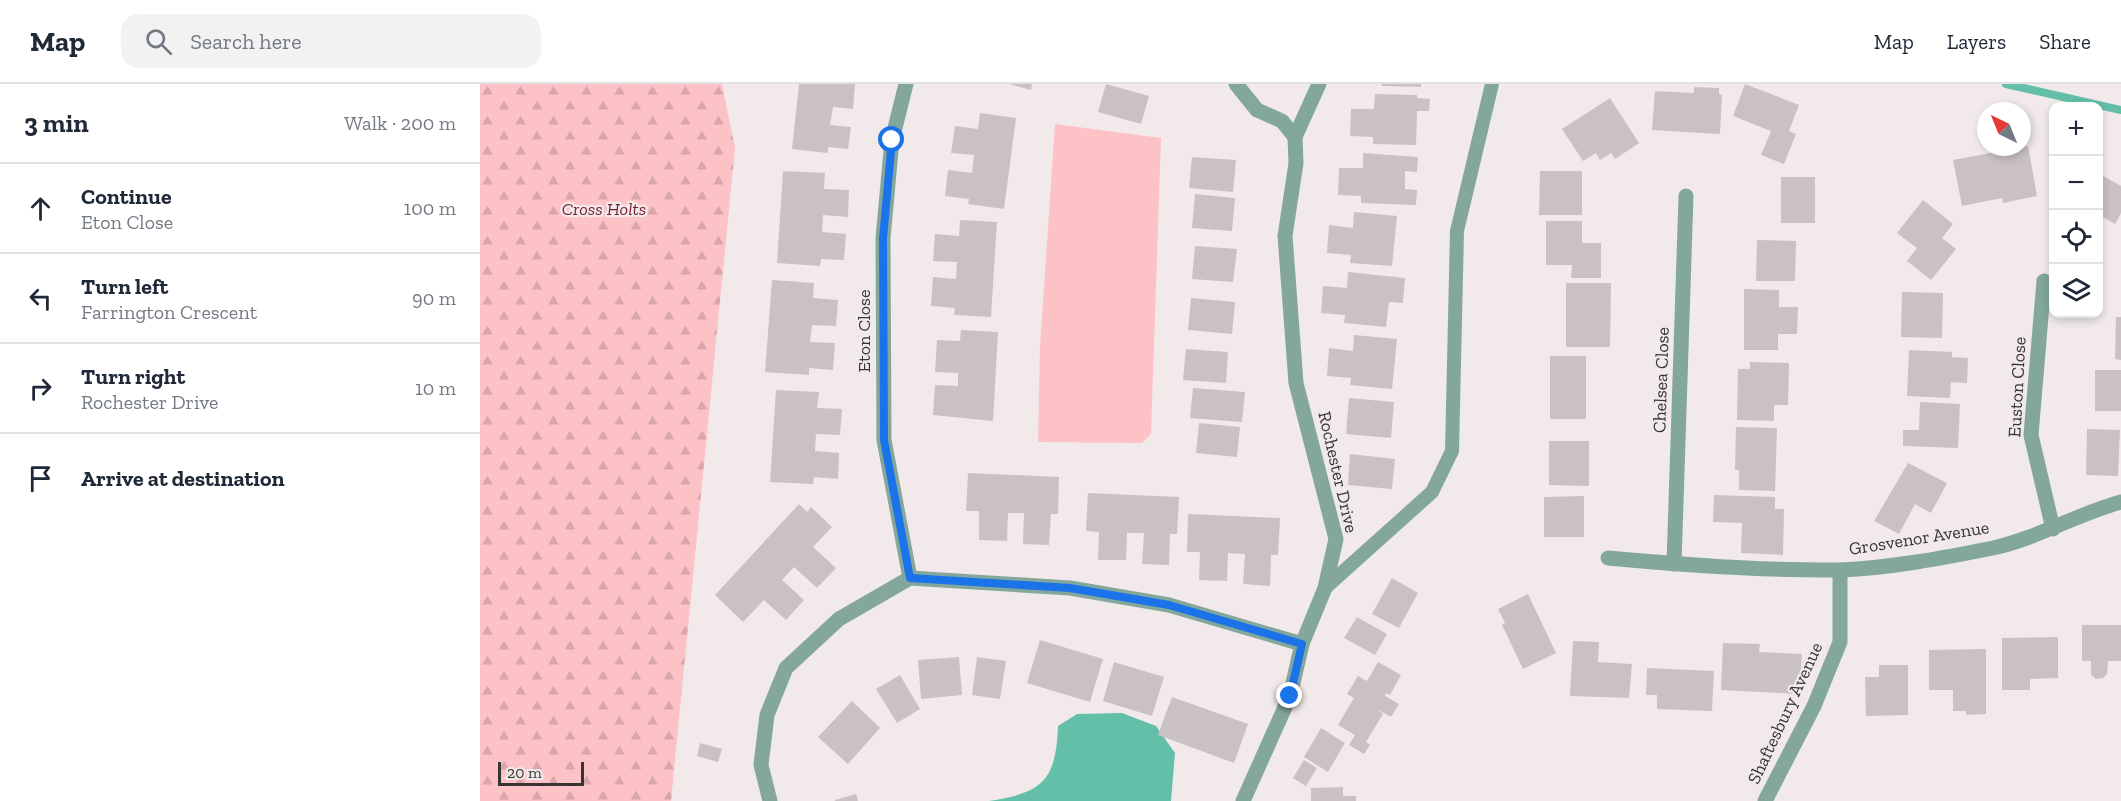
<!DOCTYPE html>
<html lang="en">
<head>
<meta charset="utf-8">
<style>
	body { margin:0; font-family:"Zilla Slab",serif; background:#f2f2f3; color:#1f2937 }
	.controls { position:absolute; right:18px; top:18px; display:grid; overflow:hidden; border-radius:12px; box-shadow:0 3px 9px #0003 }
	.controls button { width:54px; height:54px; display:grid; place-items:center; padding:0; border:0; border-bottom:2px solid #e0e1e3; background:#fff; color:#1f2937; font:30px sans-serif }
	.compass { position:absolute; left:1497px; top:18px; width:54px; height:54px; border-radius:50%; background:#fff; box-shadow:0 3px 9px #0003; rotate:317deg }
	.scale { position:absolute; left:18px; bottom:15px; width:86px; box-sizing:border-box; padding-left:6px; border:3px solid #373434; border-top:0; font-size:16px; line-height:21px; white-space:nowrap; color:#373434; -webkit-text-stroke:4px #f2eaea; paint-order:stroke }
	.stop { position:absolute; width:18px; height:18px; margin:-14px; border:4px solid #1a73e8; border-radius:50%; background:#fff }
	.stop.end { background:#1a73e8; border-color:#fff; box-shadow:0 2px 6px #0008 }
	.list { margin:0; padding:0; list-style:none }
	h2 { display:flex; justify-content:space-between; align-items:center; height:78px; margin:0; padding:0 24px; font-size:26px }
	h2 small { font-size:20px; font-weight:400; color:#747a83 }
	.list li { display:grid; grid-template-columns:39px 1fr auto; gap:18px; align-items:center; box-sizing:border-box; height:90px; padding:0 24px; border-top:2px solid #e0e1e3 }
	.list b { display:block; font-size:22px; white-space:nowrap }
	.list p { margin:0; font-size:20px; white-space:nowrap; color:#747a83 }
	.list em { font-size:20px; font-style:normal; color:#747a83 }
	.icon { flex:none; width:33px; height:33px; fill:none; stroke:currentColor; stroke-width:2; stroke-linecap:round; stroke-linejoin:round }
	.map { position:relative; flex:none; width:1641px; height:717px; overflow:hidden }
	header { display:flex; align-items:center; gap:36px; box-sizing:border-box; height:84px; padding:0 30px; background:#fff; border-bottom:2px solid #e0e1e3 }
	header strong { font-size:28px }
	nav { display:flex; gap:33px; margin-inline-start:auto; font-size:21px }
	.search { width:420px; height:54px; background:#f2f2f3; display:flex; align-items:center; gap:15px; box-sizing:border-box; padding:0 21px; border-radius:18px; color:#747a83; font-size:22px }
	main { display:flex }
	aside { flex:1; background:#fff }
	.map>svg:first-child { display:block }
</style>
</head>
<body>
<header>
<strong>Map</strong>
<div class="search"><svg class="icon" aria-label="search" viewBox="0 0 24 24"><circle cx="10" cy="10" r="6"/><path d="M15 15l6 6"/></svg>Search here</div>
<nav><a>Map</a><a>Layers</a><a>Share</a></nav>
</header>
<main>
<aside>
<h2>3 min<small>Walk · 200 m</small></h2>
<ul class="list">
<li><svg class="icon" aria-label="ahead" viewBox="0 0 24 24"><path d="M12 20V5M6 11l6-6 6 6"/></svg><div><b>Continue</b><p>Eton Close</p></div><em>100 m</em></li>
<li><svg class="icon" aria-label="left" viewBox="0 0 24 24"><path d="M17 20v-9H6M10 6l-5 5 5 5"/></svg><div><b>Turn left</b><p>Farrington Crescent</p></div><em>90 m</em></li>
<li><svg class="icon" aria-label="right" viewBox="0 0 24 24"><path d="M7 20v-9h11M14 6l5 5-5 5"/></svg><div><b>Turn right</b><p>Rochester Drive</p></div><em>10 m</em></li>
<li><svg class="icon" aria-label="arrive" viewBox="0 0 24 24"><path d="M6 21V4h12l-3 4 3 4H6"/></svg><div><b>Arrive at destination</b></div></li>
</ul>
</aside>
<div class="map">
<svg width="1641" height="717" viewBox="0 0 1641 717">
	<defs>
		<pattern id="forest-firs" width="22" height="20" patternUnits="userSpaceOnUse" patternTransform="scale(1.5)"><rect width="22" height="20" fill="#fdc2c6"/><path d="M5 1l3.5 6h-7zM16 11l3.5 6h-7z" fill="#d9a7ab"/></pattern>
	</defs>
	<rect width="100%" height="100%" fill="#f2eaea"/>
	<path fill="#fdc2c6" d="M 575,40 L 681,54 L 671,350 L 662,359 L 558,358 L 560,262 Z"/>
	<path fill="url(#forest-firs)" d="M 0,0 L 242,0 L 255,64 L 191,717 L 0,717 Z"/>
	<path fill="#64bfa9" d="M 642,629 L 676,642 L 695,669 L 691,717 L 509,717 C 562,709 576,697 578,642 L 597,630 Z"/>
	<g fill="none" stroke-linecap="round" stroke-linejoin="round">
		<path stroke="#64bfa9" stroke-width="8" d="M 1526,0 L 1641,26"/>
	</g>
	<g fill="#cac2c2">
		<path d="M 319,0 L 375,0 L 373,25 L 353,23 L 350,41 L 371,43 L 368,65 L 348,63 L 348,69 L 312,65 Z"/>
		<path d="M 529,0 L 552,0 L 551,6 Z"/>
		<path d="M 626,0 L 669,12 L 661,40 L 618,28 Z"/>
		<path d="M 902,0 L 941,0 L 941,3 L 902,2 Z"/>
		<path d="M 1265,0 L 1319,21 L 1309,47 L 1316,50 L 1304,80 L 1281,71 L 1291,47 L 1253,32 Z"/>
		<path d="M 1214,3 L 1239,4 L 1239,10 L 1242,11 L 1240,50 L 1172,46 L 1175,7 L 1214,9 Z"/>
		<path d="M 895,10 L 937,11 L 937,14 L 950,15 L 949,27 L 937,27 L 936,61 L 893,60 L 893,53 L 870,52 L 871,25 L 894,25 Z"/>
		<path d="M 1130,14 L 1159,59 L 1135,75 L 1131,69 L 1120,76 L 1116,69 L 1103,77 L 1082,45 Z"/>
		<path d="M 500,29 L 536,34 L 524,125 L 488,120 L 489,115 L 465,112 L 468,86 L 492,89 L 494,71 L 471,69 L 475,42 L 498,45 Z"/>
		<path d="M 1548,62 L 1557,112 L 1523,119 L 1522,114 L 1482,122 L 1473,76 Z"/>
		<path d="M 883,69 L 938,73 L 937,88 L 925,87 L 925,105 L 937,106 L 936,121 L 881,119 L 881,112 L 858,111 L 859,84 L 883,84 Z"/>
		<path d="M 712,73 L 756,76 L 753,108 L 709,104 Z"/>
		<path d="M 303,87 L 345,89 L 344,105 L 369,106 L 368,133 L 343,131 L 342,148 L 366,150 L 364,176 L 341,175 L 340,182 L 297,179 Z"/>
		<path d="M 1060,87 L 1102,87 L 1102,131 L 1059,131 Z"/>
		<path d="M 1618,89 L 1641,102 L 1641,129 L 1635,140 L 1618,130 Z"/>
		<rect x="1301" y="93" width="34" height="46"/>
		<path d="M 715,110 L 755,114 L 752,147 L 712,144 Z"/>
		<path d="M 1443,116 L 1473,140 L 1462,154 L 1476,165 L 1451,196 L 1427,177 L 1437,164 L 1417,149 Z"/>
		<path d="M 874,128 L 917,132 L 912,182 L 870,179 L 871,171 L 847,169 L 849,141 L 873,144 Z"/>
		<path d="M 480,136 L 517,138 L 511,233 L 474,231 L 475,224 L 451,222 L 453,193 L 476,195 L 477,178 L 453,177 L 455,150 L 479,152 Z"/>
		<path d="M 1066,137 L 1102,137 L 1102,159 L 1121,159 L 1121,194 L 1091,194 L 1092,181 L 1066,181 Z"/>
		<path d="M 1277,156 L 1316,157 L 1315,197 L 1276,197 Z"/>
		<path d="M 715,162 L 757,165 L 753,198 L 712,195 Z"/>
		<path d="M 868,188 L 925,194 L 923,219 L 909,218 L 906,243 L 864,239 L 865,231 L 841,229 L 843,202 L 867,204 Z"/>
		<path d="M 292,196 L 334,199 L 333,214 L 358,216 L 356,242 L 332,241 L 330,258 L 355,259 L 353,286 L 329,284 L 329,291 L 285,288 Z"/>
		<path d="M 1086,199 L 1131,199 L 1130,263 L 1086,263 Z"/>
		<path d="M 1264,205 L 1299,206 L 1299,223 L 1318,223 L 1317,250 L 1298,250 L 1298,266 L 1264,266 Z"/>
		<path d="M 1422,208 L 1463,209 L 1462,254 L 1421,253 Z"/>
		<path d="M 711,214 L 755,218 L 752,250 L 708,246 Z"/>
		<path d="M 1636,233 L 1641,233 L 1641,276 L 1635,275 Z"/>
		<path d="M 481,246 L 518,248 L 513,337 L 453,331 L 455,301 L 478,302 L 478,289 L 455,288 L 457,256 L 480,257 Z"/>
		<path d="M 874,251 L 917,255 L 912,305 L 870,301 L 871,294 L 847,292 L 849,264 L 873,267 Z"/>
		<path d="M 706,265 L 748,268 L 746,299 L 703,296 Z"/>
		<path d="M 1429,266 L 1472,268 L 1472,273 L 1488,274 L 1487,299 L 1471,298 L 1470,314 L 1427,312 Z"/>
		<rect x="1070" y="272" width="36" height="63"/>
		<path d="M 1270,278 L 1309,279 L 1308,321 L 1294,321 L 1294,337 L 1257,336 L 1258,285 L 1270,285 Z"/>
		<rect x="1615" y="286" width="26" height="41"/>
		<path d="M 713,304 L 765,308 L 762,338 L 710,334 Z"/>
		<path d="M 296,306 L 339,308 L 337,324 L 362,325 L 360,351 L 336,350 L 335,367 L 359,369 L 358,395 L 334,393 L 333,400 L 290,398 Z"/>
		<path d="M 869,314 L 914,318 L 911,354 L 866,350 Z"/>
		<path d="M 1440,318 L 1480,320 L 1478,364 L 1423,362 L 1423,346 L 1439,346 Z"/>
		<path d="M 719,339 L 760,343 L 757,373 L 716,369 Z"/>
		<path d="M 1256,343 L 1297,344 L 1295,407 L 1259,406 L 1259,386 L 1255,386 Z"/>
		<path d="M 1607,345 L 1640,346 L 1638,392 L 1606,391 Z"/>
		<path d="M 1069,357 L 1109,357 L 1109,402 L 1069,401 Z"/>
		<path d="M 870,370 L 915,375 L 912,405 L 868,401 Z"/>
		<path d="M 1428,379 L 1467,399 L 1451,429 L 1435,420 L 1419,450 L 1394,437 Z"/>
		<path d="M 488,389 L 579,393 L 578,430 L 571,430 L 569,461 L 543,460 L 544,429 L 528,429 L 527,457 L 499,456 L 499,427 L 486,427 Z"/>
		<path d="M 608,409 L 699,413 L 697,450 L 690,450 L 689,481 L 662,480 L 664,449 L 647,449 L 646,476 L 618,476 L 619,448 L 606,447 Z"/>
		<path d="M 1234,411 L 1295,413 L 1295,425 L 1304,425 L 1303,471 L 1261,469 L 1262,439 L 1233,438 Z"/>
		<path d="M 1104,412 L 1104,453 L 1064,453 L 1064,413 Z"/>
		<path d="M 319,420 L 327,428 L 331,423 L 352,443 L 333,463 L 356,484 L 337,504 L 314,483 L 302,496 L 324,516 L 306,536 L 284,516 L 263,538 L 235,511 Z"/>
		<path d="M 708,430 L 800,434 L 798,471 L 791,471 L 790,502 L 763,500 L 765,470 L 748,469 L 747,497 L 719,496 L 720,468 L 707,468 Z"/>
		<path d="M 912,494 L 938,509 L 919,544 L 892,530 Z"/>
		<path d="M 1048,510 L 1076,569 L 1043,585 L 1022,541 L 1025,539 L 1018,525 Z"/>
		<path d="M 877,533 L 907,550 L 895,571 L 864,554 Z"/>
		<path d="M 1602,541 L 1641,541 L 1641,577 L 1628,577 L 1627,590 L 1623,594 L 1616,595 L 1611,591 L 1611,577 L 1602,577 Z"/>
		<path d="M 1578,553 L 1578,594 L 1550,595 L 1550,606 L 1522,606 L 1522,554 Z"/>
		<path d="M 560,556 L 623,575 L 610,618 L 547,599 Z"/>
		<path d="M 1093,557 L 1119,558 L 1118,578 L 1152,580 L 1149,614 L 1090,612 Z"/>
		<path d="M 1243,559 L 1280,560 L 1279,568 L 1322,570 L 1319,610 L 1241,606 Z"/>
		<path d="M 1506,565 L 1506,630 L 1486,631 L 1486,627 L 1473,627 L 1473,606 L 1449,606 L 1449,566 Z"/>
		<path d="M 479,573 L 482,611 L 441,615 L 438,576 Z"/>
		<path d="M 497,573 L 526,577 L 520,615 L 492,611 Z"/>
		<path d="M 634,578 L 684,593 L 672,632 L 623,617 Z"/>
		<path d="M 898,578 L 921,591 L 910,611 L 906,609 L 905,612 L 919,620 L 911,633 L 897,625 L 903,630 L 886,658 L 890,661 L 884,670 L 869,661 L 875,651 L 858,641 L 874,614 L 867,610 L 878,592 L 887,597 Z"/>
		<path d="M 1399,581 L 1428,581 L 1428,631 L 1386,632 L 1385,593 L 1399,593 Z"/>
		<path d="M 1167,584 L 1234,587 L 1232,627 L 1177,625 L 1177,611 L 1166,611 Z"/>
		<path d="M 420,591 L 440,625 L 417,639 L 396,605 Z"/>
		<path d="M 692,613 L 768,640 L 754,679 L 678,651 Z"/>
		<path d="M 372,617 L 400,644 L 368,680 L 338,653 Z"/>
		<path d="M 841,644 L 865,659 L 848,688 L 824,673 Z"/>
		<path d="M 220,659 L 242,665 L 238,678 L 217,672 Z"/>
		<path d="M 824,676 L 837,684 L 826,702 L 813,694 Z"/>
		<path d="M 863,703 L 863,712 L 876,712 L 876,717 L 831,717 L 831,704 Z"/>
		<path d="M 376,710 L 378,717 L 355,717 L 355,716 Z"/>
	</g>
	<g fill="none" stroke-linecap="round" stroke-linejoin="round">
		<path stroke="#83a79d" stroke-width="14" d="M 845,504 L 952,408 L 972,367 L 977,147 L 1012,0"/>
		<g stroke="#83a79d" stroke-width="15">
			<path d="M 426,0 L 412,56 L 403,154 L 404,356 L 430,494"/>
			<path d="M 756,0 L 777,26 L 802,37 L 815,53"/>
			<path d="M 1564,197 L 1551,351 L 1573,445"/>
			<path d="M 1128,474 C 1204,481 1283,487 1360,486 C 1410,484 1463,474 1513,464 C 1558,454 1597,430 1641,418"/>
			<path d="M 1194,480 L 1206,112"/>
			<path d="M 290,717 L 281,681 L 287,631 L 306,584 L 359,535 L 430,494 L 590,504 L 689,521 L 822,560"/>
			<path d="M 763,717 L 810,612 L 822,560 L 845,504 L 856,455 L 816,299 L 805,152 L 816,79 L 815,53 L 839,0"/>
			<path d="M 1285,717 L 1334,622 L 1360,558 L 1360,486"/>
		</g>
	</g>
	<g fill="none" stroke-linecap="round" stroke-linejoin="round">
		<path stroke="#1a73e8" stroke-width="8" d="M 412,56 L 403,154 L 404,356 L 430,494 L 590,504 L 689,521 L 822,560 L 810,612"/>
	</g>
	<g text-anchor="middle" stroke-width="4.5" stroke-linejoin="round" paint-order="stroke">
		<g font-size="18" font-style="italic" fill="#791f32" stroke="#f2eaea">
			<text x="124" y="131">Cross Holts</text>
		</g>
		<g font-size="18" fill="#373434" stroke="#f2eaea">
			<text transform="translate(384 247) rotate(-90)" y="6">Eton Close</text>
			<text transform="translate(1181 296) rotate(-88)" y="6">Chelsea Close</text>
			<text transform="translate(1537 303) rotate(-87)" y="6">Euston Close</text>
			<text transform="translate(858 388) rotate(77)" y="6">Rochester Drive</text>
			<text transform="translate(1439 454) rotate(-9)" y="6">Grosvenor Avenue</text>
			<text transform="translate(1305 629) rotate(-65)" y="6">Shaftesbury Avenue</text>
		</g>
	</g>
</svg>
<div class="controls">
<button>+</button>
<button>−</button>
<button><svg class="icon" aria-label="locate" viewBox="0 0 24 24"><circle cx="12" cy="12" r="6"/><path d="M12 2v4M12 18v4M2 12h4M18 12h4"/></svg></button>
<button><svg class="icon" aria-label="layers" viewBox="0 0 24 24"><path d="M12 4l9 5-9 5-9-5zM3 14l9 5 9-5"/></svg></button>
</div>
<svg class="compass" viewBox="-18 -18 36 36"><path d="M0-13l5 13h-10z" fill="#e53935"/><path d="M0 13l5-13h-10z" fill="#747a83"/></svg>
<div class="scale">20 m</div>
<div class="stop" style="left:412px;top:56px"></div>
<div class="stop end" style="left:810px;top:612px"></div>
</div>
</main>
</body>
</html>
